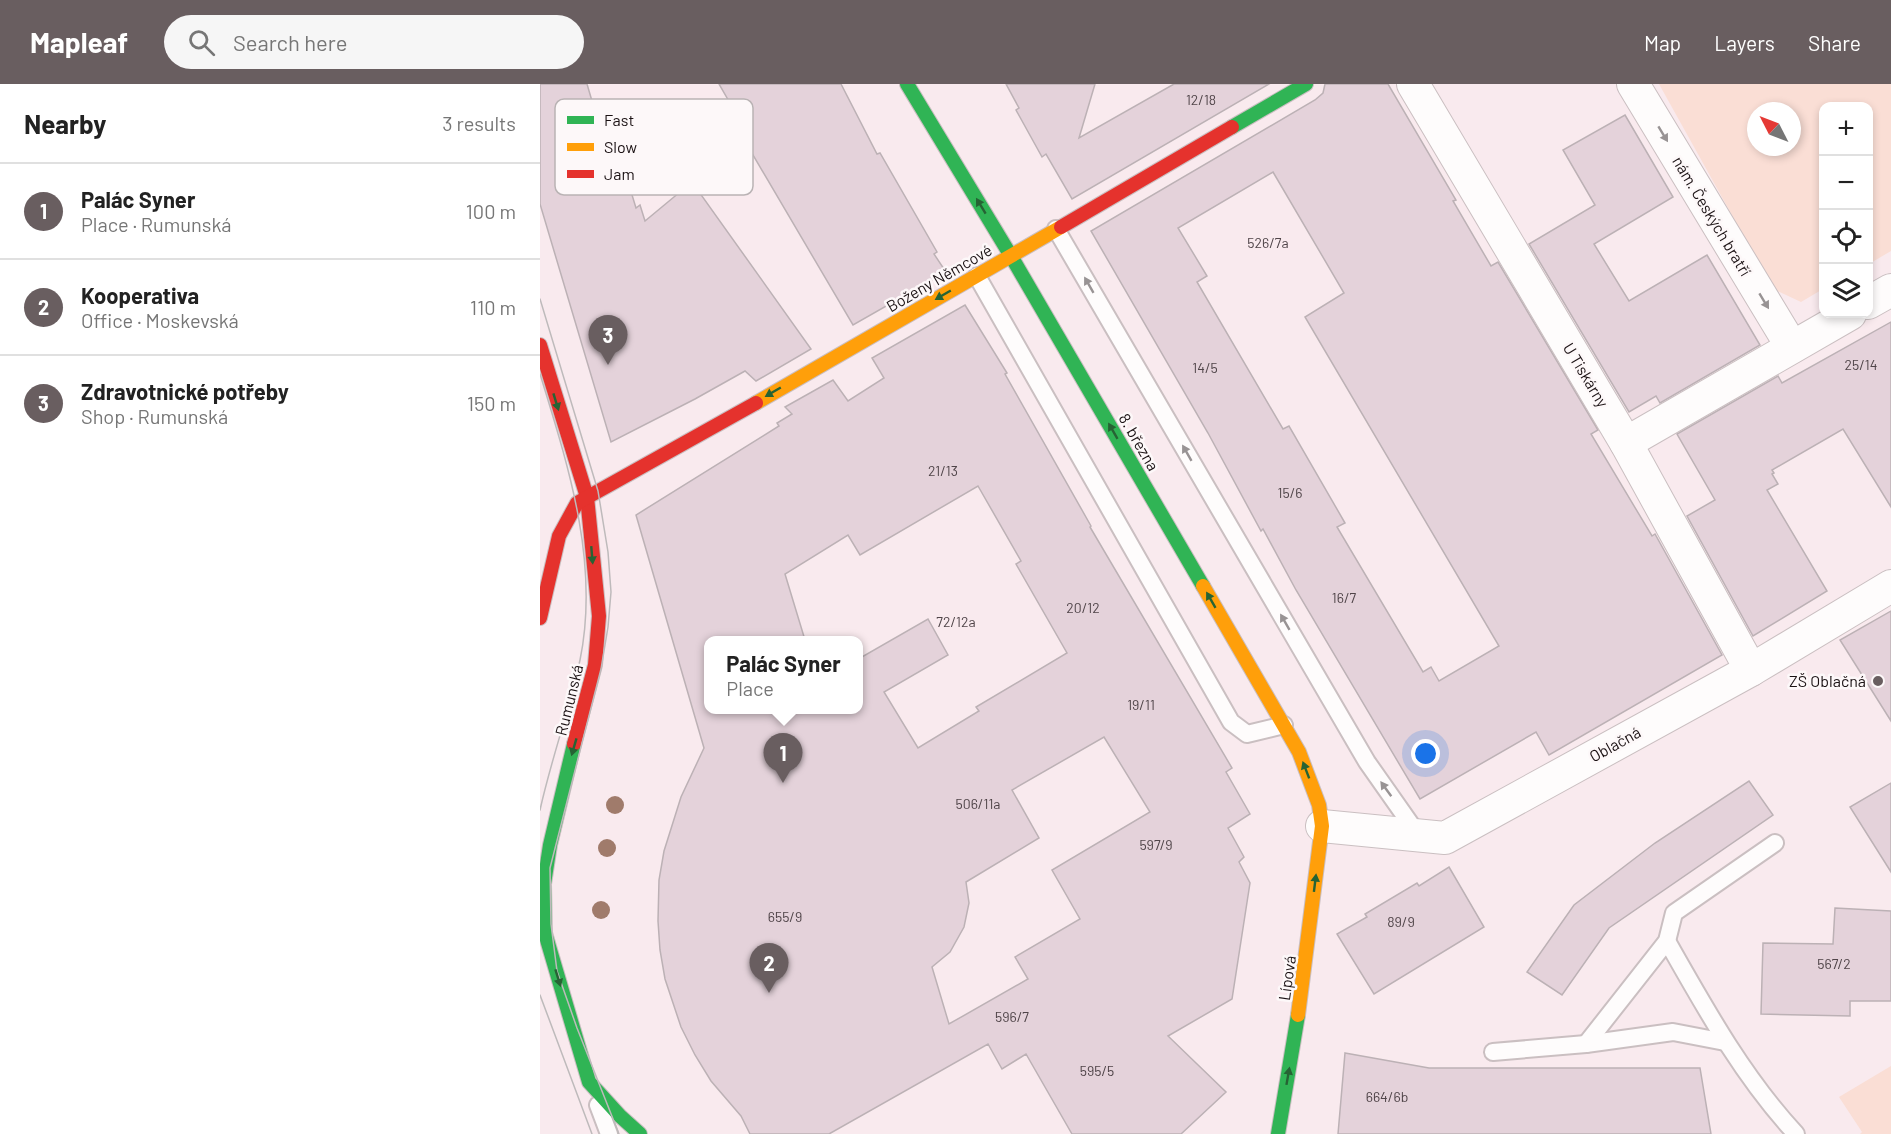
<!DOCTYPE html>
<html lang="en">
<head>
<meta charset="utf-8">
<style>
	body { margin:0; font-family:Barlow,sans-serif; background:#f6f6f6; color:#222 }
	.controls { position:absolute; right:18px; top:18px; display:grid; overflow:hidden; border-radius:12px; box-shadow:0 3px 9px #0003 }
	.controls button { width:54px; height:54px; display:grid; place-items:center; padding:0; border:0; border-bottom:2px solid #e0e0e0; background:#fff; color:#222; font:30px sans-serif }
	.compass { position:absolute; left:1207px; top:18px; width:54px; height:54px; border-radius:50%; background:#fff; box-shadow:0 3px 9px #0003; rotate:312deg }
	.you { position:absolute; left:886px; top:670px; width:21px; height:21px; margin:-15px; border:4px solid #fff; border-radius:50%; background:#1a73e8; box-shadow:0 0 0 9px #1a73e833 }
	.badge { display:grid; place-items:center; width:39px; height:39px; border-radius:50%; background:#695e60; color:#fff; font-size:20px; font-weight:700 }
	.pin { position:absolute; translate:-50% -50px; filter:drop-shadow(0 2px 3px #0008) }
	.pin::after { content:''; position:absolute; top:32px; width:21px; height:18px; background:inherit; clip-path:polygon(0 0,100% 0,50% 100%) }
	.popup { position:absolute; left:164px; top:552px; width:159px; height:78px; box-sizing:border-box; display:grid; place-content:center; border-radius:12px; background:#fff; filter:drop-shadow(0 2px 4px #0005); font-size:20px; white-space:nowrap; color:#767676 }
	.popup b { font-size:22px; color:#222 }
	.popup::after { content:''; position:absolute; left:50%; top:100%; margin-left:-12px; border:12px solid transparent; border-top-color:#fff }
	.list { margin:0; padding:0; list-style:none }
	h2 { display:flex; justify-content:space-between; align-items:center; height:78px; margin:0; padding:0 24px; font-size:26px }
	h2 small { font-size:20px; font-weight:400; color:#767676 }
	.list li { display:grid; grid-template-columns:39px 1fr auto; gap:18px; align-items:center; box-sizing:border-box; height:96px; padding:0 24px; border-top:2px solid #e0e0e0 }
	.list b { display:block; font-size:22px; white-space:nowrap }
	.list p { margin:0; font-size:20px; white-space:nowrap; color:#767676 }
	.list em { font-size:20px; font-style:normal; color:#767676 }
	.icon { flex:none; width:33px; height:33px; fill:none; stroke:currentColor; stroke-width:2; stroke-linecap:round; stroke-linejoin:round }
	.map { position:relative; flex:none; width:1351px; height:1050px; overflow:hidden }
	header { display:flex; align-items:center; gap:36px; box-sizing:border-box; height:84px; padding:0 30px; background:#695e60; color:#fff }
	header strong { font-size:28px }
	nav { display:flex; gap:33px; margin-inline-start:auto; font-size:21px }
	.search { width:420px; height:54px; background:#f6f6f6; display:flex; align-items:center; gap:15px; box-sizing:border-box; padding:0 21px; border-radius:33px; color:#767676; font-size:22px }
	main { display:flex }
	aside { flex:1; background:#fff }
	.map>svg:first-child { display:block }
</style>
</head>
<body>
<header>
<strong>Mapleaf</strong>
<div class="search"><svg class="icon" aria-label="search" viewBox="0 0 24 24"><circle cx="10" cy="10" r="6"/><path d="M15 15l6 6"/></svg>Search here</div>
<nav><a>Map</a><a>Layers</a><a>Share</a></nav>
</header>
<main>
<aside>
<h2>Nearby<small>3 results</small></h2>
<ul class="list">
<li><span class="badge">1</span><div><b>Palác Syner</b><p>Place · Rumunská</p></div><em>100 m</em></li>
<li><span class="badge">2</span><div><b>Kooperativa</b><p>Office · Moskevská</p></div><em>110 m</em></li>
<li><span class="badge">3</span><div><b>Zdravotnické potřeby</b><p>Shop · Rumunská</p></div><em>150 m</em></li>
</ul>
</aside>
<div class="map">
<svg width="1351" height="1050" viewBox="0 0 1351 1050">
	<rect width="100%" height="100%" fill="#f9eaee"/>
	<g fill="#faded5" fill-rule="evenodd">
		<path d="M 1119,0 L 1351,0 L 1351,167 L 1329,180 L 1328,22 L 1284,22 L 1283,205 L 1261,218 L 1233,205 ZM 1216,27 L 1252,27 L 1252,63 L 1216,63 Z"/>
		<path d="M 1351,982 L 1351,1050 L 1320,1050 L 1322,1048 L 1299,1013 Z"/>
	</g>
	<g fill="#e4d2da" stroke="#bcb1b5" stroke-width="1.5" fill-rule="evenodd">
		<path d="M 0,0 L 47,0 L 67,68 L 78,65 L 96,124 L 100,121 L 105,137 L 152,98 L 271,265 L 216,297 L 205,287 L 155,315 L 71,358 L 0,120 Z"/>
		<path d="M 179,0 L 301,0 L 337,70 L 340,69 L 397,168 L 394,170 L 406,188 L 313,241 L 193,37 L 198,33 Z"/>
		<path d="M 466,0 L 555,0 L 539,54 L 634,0 L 729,0 L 532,115 L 506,70 L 502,73 L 476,26 L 479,24 Z"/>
		<path d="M 785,0 L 848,0 L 916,116 L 913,117 L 951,182 L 958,178 L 1058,346 L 1051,350 L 1112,452 L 1115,450 L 1182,571 L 1009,671 L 996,648 L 880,715 L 756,506 L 723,445 L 721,447 L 668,349 L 551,147 L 775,16 L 783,9 ZM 733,88 L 804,209 L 765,233 L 959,562 L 899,597 L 891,583 L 883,588 L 797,443 L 805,439 L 749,342 L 743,345 L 657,198 L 667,192 L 638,144 Z"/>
		<path d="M 1085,31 L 1133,113 L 1054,160 L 1089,217 L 1167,171 L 1220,261 L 1120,319 L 1116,312 L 1089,328 L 989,160 L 1055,121 L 1023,66 Z"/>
		<path d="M 425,221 L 467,289 L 465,290 L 551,442 L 550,443 L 692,684 L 686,688 L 710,730 L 688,744 L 704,773 L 699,778 L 710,799 L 692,915 L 628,952 L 686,1008 L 641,1050 L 532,1050 L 486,970 L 462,985 L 448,960 L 289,1050 L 210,1050 L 201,1032 L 171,997 L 155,971 L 141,943 L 125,895 L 120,866 L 118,837 L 119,796 L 124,767 L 141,713 L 164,664 L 96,431 L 239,342 L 237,339 L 252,330 L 245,323 L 293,296 L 308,317 L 344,294 L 332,274 ZM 438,402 L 481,477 L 476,480 L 527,569 L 436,623 L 439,627 L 378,664 L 344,608 L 408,571 L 388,535 L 322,573 L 318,566 L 318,626 L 168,626 L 168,556 L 265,556 L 245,490 L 308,451 L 320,471 ZM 564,653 L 610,728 L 512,786 L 540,835 L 475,873 L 488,895 L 409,940 L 392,883 L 410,868 L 424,843 L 429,819 L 426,798 L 499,754 L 472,706 Z"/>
		<path d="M 1351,238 L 1351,423 L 1303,345 L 1232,386 L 1234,389 L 1232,390 L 1238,400 L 1227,406 L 1287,507 L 1213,552 L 1147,432 L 1175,416 L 1137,350 L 1238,292 L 1242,299 Z"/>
		<path d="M 1351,527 L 1351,637 L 1300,556 Z"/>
		<path d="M 1209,697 L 1233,731 L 1069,844 L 1022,911 L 987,888 L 1034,821 L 1115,759 Z"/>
		<path d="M 1351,699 L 1351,788 L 1310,723 Z"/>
		<path d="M 909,783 L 944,843 L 834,910 L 797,850 L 827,833 L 825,830 L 877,799 L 879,802 Z"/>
		<path d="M 1295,824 L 1351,827 L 1351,917 L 1310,917 L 1310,932 L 1221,930 L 1223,859 L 1293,860 Z"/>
		<path d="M 805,969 L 889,984 L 1160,984 L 1171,1050 L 798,1050 Z"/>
	</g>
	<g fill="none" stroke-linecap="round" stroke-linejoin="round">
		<defs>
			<g id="lane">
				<path d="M 516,145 L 827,678 L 879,752"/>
				<path d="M 437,192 L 691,638 L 707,650 L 744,641"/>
				<path d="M 1127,857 C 1165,924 1203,993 1256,1050"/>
				<path d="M 1046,960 L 1127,857 L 1134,829 L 1235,759"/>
				<path d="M 953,968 L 1046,960 L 1133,948 L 1185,958"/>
				<path d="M 58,1021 L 69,1050"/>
			</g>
			<g id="street">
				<path d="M 873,0 L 1086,359 L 1211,586"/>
				<path d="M 1093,0 L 1252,263"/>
				<path d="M 1328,219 L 1351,206"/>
				<path d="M 1086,359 L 1310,230"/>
				<path d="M 782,742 L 905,754 L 1211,586 L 1351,502"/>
			</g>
			<g id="fast">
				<path d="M 367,0 L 471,172 L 663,502"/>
				<path d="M 692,43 L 766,0"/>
				<path d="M 34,660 L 10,761 L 4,800 L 5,849 L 49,998 L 80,1032 L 100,1050"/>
				<path d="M 738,1050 L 758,931"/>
			</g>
			<g id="slow">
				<path d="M 216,319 L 521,143"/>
				<path d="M 663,502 L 759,668 L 779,721 L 782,742 L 758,931"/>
			</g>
			<g id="jam">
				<path d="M 521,143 L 692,43"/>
				<path d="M 0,261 L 47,413 L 59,532 L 55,581 L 34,660"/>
				<path d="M 0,534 L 19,452 L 37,419 L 216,319"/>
			</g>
		</defs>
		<use href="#lane" stroke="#cabfc1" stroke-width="20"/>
		<use href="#street" stroke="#cabfc1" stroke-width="34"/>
		<use href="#fast" stroke="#cabfc1" stroke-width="16"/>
		<use href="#slow" stroke="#cabfc1" stroke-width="16"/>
		<use href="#jam" stroke="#cabfc1" stroke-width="16"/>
		<use href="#lane" stroke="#fefcfc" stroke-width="16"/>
		<use href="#street" stroke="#fefcfc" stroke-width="32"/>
		<use href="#fast" stroke="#30b455" stroke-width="14"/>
		<use href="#slow" stroke="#ff9f0a" stroke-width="14"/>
		<use href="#jam" stroke="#e5322d" stroke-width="14"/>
		<g stroke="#bebabb" stroke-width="1.5">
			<path d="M 0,215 L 58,407 L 68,468 L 71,508 L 68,543 L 61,585 L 10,784 L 11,840 L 17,887 L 37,944 L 79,1050"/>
			<path d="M 0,290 C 28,381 60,479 40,576 C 29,627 11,676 0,726"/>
			<path d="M 0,911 L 52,1050"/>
		</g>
	</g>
	<g fill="#a07b6b">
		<circle cx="75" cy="721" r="9"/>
		<circle cx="67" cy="764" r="9"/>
		<circle cx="61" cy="826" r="9"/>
	</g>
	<defs><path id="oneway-solid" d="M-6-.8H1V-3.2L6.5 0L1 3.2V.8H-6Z" transform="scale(1.5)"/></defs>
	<g fill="#989394">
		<use href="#oneway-solid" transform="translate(1123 50) rotate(59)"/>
		<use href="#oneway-solid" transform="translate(549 201) rotate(-120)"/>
		<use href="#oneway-solid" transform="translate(1224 217) rotate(59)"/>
		<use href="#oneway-solid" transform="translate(647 369) rotate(-120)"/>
		<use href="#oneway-solid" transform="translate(745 538) rotate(-120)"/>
		<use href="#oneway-solid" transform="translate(846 705) rotate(-126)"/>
	</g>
	<g fill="#266334">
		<use href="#oneway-solid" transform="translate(441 122) rotate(-121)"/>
		<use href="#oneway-solid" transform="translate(403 211) rotate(150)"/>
		<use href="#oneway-solid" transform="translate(233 308) rotate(150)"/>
		<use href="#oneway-solid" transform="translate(16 318) rotate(73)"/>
		<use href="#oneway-solid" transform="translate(573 347) rotate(-120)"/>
		<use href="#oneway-solid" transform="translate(52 471) rotate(85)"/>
		<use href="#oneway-solid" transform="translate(671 516) rotate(-120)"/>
		<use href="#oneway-solid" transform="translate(34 663) rotate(106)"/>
		<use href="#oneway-solid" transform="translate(766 686) rotate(-111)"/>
		<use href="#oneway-solid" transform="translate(775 799) rotate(-83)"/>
		<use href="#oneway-solid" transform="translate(18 894) rotate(73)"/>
		<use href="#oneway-solid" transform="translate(748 992) rotate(-80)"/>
	</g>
	<circle fill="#695e60" stroke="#fdf8f9" stroke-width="2" cx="1338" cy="597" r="6"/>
	<g text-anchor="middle" stroke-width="5" stroke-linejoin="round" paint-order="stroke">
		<g font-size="14" fill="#4f4448">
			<text x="661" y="21">12/18</text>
			<text x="728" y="164">526/7a</text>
			<text x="1321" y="286">25/14</text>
			<text x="665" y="289">14/5</text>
			<text x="403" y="392">21/13</text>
			<text x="750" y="414">15/6</text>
			<text x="804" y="519">16/7</text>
			<text x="543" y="529">20/12</text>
			<text x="416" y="543">72/12a</text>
			<text x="601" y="626">19/11</text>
			<text x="438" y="725">506/11a</text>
			<text x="616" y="766">597/9</text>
			<text x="245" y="838">655/9</text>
			<text x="861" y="843">89/9</text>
			<text x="1294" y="885">567/2</text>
			<text x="472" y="938">596/7</text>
			<text x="557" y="992">595/5</text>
			<text x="847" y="1018">664/6b</text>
		</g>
		<g font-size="16" fill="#1b1214" stroke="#fdf8f9">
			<text transform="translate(1172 132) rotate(59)" y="6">nám. Českých bratří</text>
			<text transform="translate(399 194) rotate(-30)" y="6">Boženy Němcové</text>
			<text transform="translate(1046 291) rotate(59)" y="6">U Tiskárny</text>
			<text transform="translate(599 358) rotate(60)" y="6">8. března</text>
			<text transform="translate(29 616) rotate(-76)" y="6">Rumunská</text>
			<text transform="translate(1075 660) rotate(-29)" y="6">Oblačná</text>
			<text transform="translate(747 894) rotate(-82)" y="6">Lípová</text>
		</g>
		<g font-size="16" fill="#1b1214" stroke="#fdf8f9" text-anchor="end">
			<text x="1326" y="603">ZŠ Oblačná</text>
		</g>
	</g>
	<rect x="15" y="15" width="198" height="96" rx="9" fill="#fdf8f9" stroke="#b9b3b4" stroke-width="1.5"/>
	<rect x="27" y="32" width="27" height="8" fill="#30b455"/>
	<rect x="27" y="59" width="27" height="8" fill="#ff9f0a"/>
	<rect x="27" y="86" width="27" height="8" fill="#e5322d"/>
	<g font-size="16" fill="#1b1214">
		<text x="64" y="42">Fast</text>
		<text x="64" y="69">Slow</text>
		<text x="64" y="96">Jam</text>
	</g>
</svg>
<div class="controls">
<button>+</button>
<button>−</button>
<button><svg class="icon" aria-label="locate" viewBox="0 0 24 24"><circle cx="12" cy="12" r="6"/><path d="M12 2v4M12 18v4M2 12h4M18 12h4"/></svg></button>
<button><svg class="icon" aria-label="layers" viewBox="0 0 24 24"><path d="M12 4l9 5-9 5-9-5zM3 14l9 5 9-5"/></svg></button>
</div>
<svg class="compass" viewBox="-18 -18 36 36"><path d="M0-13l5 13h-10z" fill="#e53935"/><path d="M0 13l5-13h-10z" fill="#767676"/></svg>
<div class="you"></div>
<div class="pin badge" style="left:243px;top:699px">1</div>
<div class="popup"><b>Palác Syner</b>Place</div>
<div class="pin badge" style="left:229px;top:909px">2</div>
<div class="pin badge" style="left:68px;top:281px">3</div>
</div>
</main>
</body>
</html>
